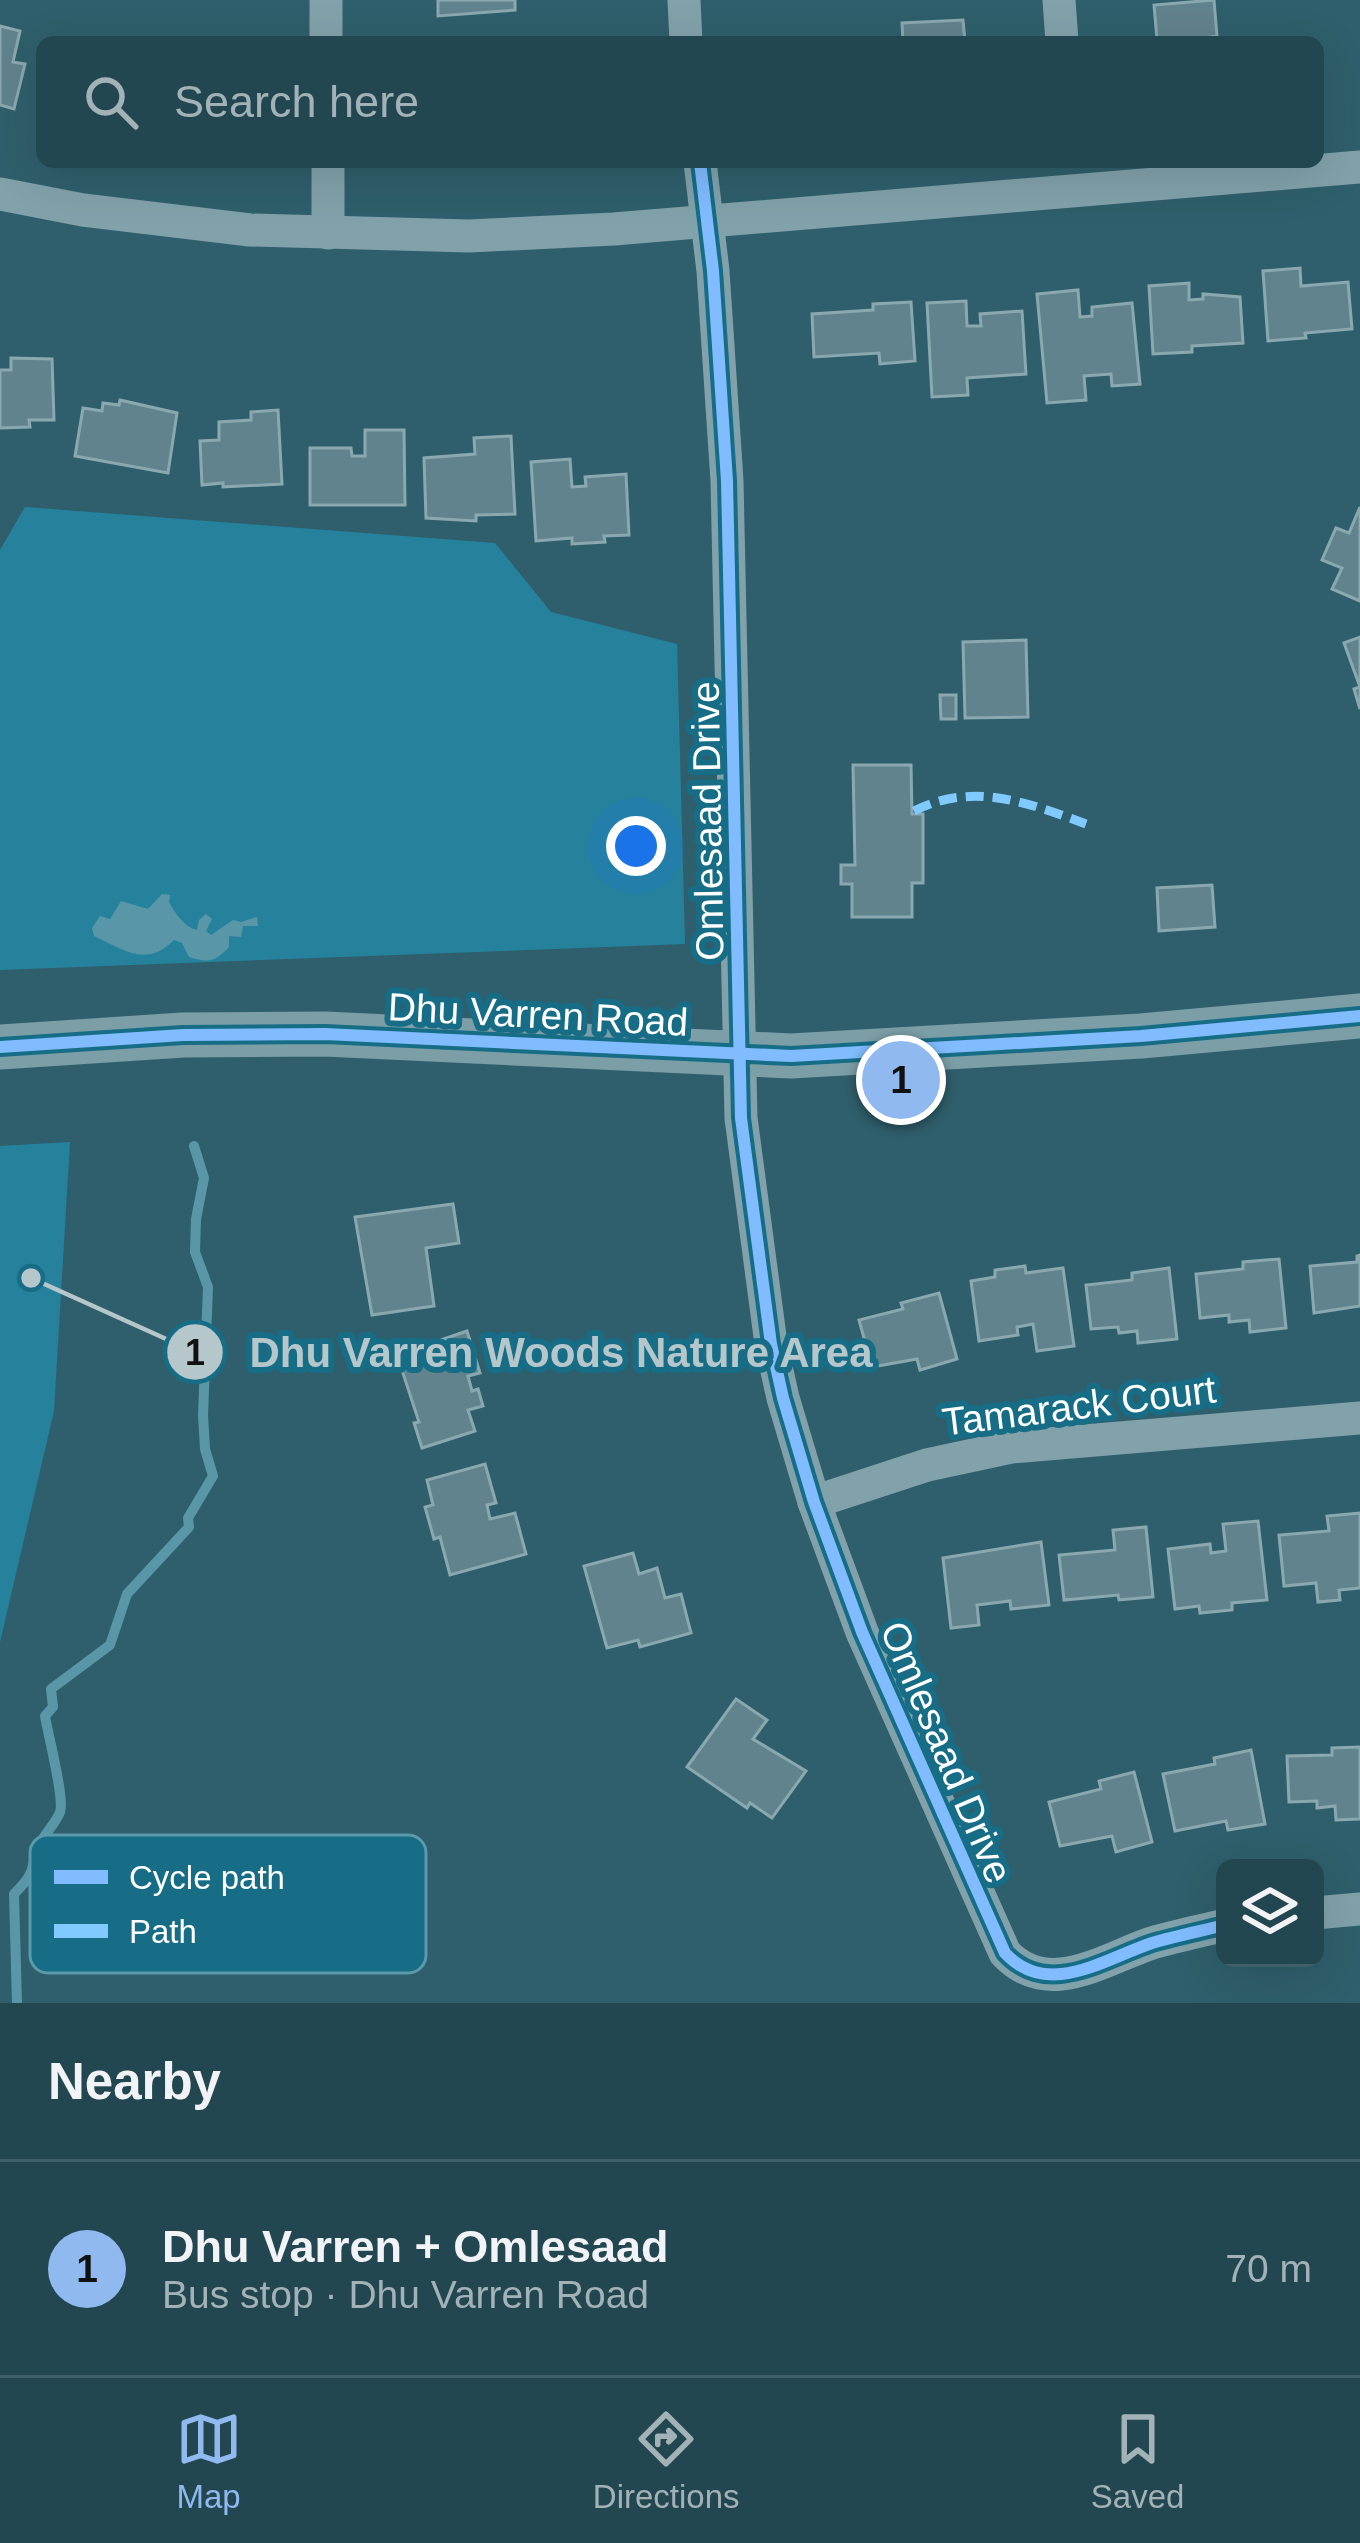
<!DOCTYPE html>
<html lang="en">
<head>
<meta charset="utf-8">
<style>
	body { margin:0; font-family:Helvetica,sans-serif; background:#2f515b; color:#f1f3f6 }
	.controls { position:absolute; right:36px; bottom:36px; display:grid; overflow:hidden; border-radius:18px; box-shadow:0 12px 48px #0002 }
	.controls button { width:108px; height:108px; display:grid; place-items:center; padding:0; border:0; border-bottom:3px solid #405f68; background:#234751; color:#f1f3f6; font:60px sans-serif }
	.you { position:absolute; left:636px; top:846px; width:42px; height:42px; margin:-30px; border:9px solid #fff; border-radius:50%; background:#1a73e8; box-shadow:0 0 0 18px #1a73e833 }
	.badge { display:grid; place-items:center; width:78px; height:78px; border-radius:50%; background:#90b9f0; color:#111; font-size:39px; font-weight:700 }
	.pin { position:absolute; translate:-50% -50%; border:6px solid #fff; box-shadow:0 3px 12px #0006 }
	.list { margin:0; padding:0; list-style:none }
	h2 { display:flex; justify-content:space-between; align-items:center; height:156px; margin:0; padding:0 48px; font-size:51px }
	h2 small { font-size:39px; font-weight:400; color:#a3b2b7 }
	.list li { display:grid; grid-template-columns:78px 1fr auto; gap:36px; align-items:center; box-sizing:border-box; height:216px; padding:0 48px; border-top:3px solid #405f68 }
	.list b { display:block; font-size:45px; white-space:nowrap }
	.list p { margin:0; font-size:39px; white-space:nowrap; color:#a3b2b7 }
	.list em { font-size:39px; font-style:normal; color:#a3b2b7 }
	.icon { flex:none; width:66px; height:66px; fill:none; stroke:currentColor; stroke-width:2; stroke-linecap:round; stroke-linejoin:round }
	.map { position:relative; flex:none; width:1360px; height:2003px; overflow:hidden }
	.search { position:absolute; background:#234751; box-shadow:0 12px 48px #0002; left:36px; right:36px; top:36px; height:132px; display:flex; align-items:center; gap:30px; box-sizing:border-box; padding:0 42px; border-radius:18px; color:#a3b2b7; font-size:45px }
	.sheet { height:372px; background:#234751 }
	nav { display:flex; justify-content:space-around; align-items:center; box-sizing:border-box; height:168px; border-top:3px solid #405f68; background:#234751; font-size:33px; color:#a3b2b7 }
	nav a { display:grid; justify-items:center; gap:6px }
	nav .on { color:#90b9f0 }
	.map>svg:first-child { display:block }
</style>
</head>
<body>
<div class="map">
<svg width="1360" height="2003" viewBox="0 0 1360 2003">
	<rect width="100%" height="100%" fill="#2f5f6c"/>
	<g fill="#26829c">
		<path d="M 25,507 L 495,543 L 551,612 L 677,644 L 685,944 L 0,970 L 0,550 Z"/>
		<path d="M 70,1142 L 54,1411 L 0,1642 L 0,1146 Z"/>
	</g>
	<path fill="#5997a8" d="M 162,894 L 170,895 L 169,902 C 175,913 184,927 197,930 L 199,920 L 206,914 L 212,919 L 206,931 L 211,935 L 233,920 L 241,922 L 257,917 L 258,926 L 243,926 L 241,937 L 229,936 L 229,947 C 215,962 208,963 189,957 L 182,943 L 174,940 C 146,968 124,950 94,936 L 92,928 L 100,916 L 110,919 L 121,901 L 148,909 Z"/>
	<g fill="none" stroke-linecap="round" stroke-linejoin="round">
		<path stroke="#5997a8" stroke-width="10" d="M 17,2003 L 14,1894 C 39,1869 28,1871 40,1844 C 45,1833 56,1823 60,1812 C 65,1799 48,1735 45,1716 L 53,1707 L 51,1689 L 110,1645 L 127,1594 L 189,1527 L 188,1518 L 213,1476 L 205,1449 L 203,1415 L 208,1287 L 195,1252 L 196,1219 L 204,1178 L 194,1146"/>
	</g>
	<g fill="#61838d" stroke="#8aa8b0" stroke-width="3">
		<path d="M 438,0 L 515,0 L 515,10 L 438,16 Z"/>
		<path d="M 1214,0 L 1217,36 L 1210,37 L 1210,42 L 1152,42 L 1157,39 L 1154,5 Z"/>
		<path d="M 963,20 L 965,42 L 903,42 L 902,23 Z"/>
		<path d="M 0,26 L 20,31 L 13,62 L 25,64 L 14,109 L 0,105 Z"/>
		<path d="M 1300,268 L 1301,286 L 1348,282 L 1352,329 L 1305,333 L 1306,338 L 1268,341 L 1263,271 Z"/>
		<path d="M 1189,283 L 1189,300 L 1203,299 L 1203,294 L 1240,297 L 1243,343 L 1192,346 L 1192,352 L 1153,354 L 1149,286 Z"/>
		<path d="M 1078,290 L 1080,317 L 1092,316 L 1092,307 L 1132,303 L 1140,384 L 1112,386 L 1111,374 L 1084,376 L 1086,400 L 1047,403 L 1037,294 Z"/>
		<path d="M 966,301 L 967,326 L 981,326 L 980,314 L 1022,311 L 1026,374 L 967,378 L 968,395 L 932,397 L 927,303 Z"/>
		<path d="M 911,302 L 915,361 L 880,364 L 879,353 L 814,357 L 812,314 L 873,310 L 873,304 Z"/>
		<path d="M 11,358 L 52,359 L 54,420 L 29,420 L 30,427 L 0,428 L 0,370 L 11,370 Z"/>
		<path d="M 120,400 L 177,413 L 168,473 L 75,456 L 83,408 L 102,411 L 103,403 L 119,405 Z"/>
		<path d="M 278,410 L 282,484 L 223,487 L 223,483 L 202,485 L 200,441 L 219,440 L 219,422 L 251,420 L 251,412 Z"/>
		<path d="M 365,430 L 404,430 L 405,505 L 310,505 L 310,448 L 351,448 L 352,456 L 365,456 Z"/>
		<path d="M 511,436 L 515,514 L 476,515 L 476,521 L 426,518 L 424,458 L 475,454 L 474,438 Z"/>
		<path d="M 570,459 L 572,487 L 586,486 L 585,477 L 626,474 L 629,535 L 604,536 L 605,542 L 572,544 L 572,538 L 536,541 L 531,462 Z"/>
		<path d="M 1360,507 L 1360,601 L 1332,589 L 1342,568 L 1322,560 L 1336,528 L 1349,533 Z"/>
		<path d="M 1360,637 L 1360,709 L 1354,689 L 1360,687 L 1344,643 Z"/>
		<path d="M 1026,640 L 1028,717 L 965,718 L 963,642 Z"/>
		<path d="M 940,695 L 956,695 L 956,719 L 941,719 Z"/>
		<path d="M 853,765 L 911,765 L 912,814 L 923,814 L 923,883 L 912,883 L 912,917 L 852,917 L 852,884 L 841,884 L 841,865 L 855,865 Z"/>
		<path d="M 1212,885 L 1215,927 L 1159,931 L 1157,888 Z"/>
		<path d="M 453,1204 L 459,1243 L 426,1248 L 434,1306 L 372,1315 L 355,1217 Z"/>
		<path d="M 1360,1255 L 1360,1306 L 1314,1313 L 1310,1266 L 1357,1262 L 1357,1256 Z"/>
		<path d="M 1279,1259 L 1286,1328 L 1250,1332 L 1249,1320 L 1229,1322 L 1229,1315 L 1200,1318 L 1196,1274 L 1243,1269 L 1243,1262 Z"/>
		<path d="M 1025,1266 L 1026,1273 L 1063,1268 L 1074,1346 L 1037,1351 L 1033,1324 L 1017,1327 L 1018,1335 L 979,1341 L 971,1281 L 995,1277 L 995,1270 Z"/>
		<path d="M 1169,1268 L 1177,1339 L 1138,1343 L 1137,1331 L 1119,1333 L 1118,1327 L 1091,1329 L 1086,1285 L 1132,1280 L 1132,1273 Z"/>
		<path d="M 939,1293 L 957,1359 L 920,1370 L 917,1359 L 872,1367 L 859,1320 L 903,1309 L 901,1303 Z"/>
		<path d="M 467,1331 L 480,1373 L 468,1376 L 472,1391 L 478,1389 L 483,1406 L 468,1410 L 475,1431 L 422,1448 L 414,1423 L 419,1422 L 397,1355 Z"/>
		<path d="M 485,1464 L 496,1503 L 487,1505 L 490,1519 L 515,1513 L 526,1554 L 450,1575 L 440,1537 L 434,1539 L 425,1507 L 433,1505 L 427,1480 Z"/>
		<path d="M 1360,1513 L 1360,1588 L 1339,1590 L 1340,1600 L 1318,1602 L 1316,1583 L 1284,1586 L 1279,1535 L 1329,1531 L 1327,1516 Z"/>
		<path d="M 1258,1521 L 1267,1600 L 1232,1603 L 1232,1610 L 1200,1613 L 1199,1606 L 1175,1609 L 1168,1549 L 1210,1544 L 1211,1553 L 1226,1551 L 1223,1524 Z"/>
		<path d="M 1146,1527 L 1153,1597 L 1119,1600 L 1118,1595 L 1064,1600 L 1059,1555 L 1115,1550 L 1113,1530 Z"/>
		<path d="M 1041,1542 L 1049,1605 L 1011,1609 L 1010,1601 L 977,1605 L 979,1625 L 951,1628 L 943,1558 Z"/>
		<path d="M 633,1553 L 639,1574 L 657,1568 L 665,1598 L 681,1594 L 691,1633 L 640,1647 L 638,1640 L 607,1648 L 584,1566 Z"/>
		<path d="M 736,1699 L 767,1720 L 753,1739 L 806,1771 L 772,1818 L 750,1803 L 747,1808 L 687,1767 Z"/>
		<path d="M 1360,1747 L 1360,1819 L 1336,1820 L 1335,1806 L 1317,1808 L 1317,1801 L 1289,1802 L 1287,1756 L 1332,1755 L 1332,1748 Z"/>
		<path d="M 1251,1750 L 1265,1824 L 1228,1830 L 1226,1821 L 1175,1831 L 1163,1774 L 1215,1764 L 1214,1758 Z"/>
		<path d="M 1134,1772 L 1152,1842 L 1116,1852 L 1112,1836 L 1060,1846 L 1049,1802 L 1101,1789 L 1099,1781 Z"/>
	</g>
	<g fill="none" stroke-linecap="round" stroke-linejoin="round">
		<g stroke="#82a2ab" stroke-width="33">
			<path d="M 326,0 L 326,42"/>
			<path d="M 684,0 L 686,42"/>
			<path d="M 1059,0 L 1062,42"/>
			<path d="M 328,162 L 328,233"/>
			<path d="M 700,162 L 713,271 L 727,481 L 741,1118 L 771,1344 L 783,1398 L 814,1502 L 862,1632 L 1005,1953 C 1048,1999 1104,1959 1152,1943 C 1176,1936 1201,1931 1225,1925"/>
			<path d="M 0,194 L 83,210 L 250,230 L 469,236 L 614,229 L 1360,167"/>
			<path d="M 814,1502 L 927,1465 L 1011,1447 L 1360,1418"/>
			<path d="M 1315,1913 L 1360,1909"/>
		</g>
		<path stroke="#7c9ea7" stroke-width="45" d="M 0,1047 L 183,1035 L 325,1034 L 791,1056 L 1141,1036 L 1360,1016"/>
		<path stroke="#80caff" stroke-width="9" stroke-dasharray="18 9" stroke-linecap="butt" d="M 914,811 C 973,781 1029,803 1086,824"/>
		<defs>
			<g id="cycleway">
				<path d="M 700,162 L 713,271 L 727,481 L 741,1118 L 771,1344 L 783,1398 L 814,1502 L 862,1632 L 1005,1953 C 1048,1999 1104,1959 1152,1943 C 1176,1936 1201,1931 1225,1925"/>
				<path d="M 0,1047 L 183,1035 L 325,1034 L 791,1056 L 1141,1036 L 1360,1016"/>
			</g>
		</defs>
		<use href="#cycleway" stroke="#166d85" stroke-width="20"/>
		<use href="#cycleway" stroke="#80bcff" stroke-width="12"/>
	</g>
	<g text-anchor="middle" stroke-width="12" stroke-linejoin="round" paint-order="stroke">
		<g font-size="39" fill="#fff" stroke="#166d85">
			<text transform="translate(707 821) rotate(-91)" y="14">Omlesaad Drive</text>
			<text transform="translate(538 1014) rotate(3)" y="14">Dhu Varren Road</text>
			<text transform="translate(1079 1405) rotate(-7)" y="14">Tamarack Court</text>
			<text transform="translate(947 1752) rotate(67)" y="14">Omlesaad Drive</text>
		</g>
	</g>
	<rect x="30" y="1835" width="396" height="138" rx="18" fill="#166d85" stroke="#5c99aa" stroke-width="3"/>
	<rect x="54" y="1870" width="54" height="14" fill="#80bcff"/>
	<rect x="54" y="1924" width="54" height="14" fill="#80caff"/>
	<g font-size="33" fill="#fff">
		<text x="129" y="1889">Cycle path</text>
		<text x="129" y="1943">Path</text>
	</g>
	<path fill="none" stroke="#b6c7cc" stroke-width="4.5" d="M31 1278L195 1352"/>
	<g fill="#b6c7cc" stroke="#166d85" stroke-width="4.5">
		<circle cx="31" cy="1278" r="12"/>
		<circle cx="195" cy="1352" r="30"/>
	</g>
	<g font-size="36" text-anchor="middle" font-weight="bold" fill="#111">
		<text x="195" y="1365">1</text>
	</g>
	<g font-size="42" text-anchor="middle" font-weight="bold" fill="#b6c7cc" stroke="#166d85" stroke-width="12" stroke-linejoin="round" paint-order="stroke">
		<text x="561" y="1367">Dhu Varren Woods Nature Area</text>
	</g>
</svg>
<div class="controls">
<button><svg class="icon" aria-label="layers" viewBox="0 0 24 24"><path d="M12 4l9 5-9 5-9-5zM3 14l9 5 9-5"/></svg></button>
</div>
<div class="you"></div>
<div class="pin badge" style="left:901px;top:1080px">1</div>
<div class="search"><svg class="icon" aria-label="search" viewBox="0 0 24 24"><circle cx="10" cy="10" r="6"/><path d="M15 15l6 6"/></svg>Search here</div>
</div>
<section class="sheet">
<h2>Nearby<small></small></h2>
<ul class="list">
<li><span class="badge">1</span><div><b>Dhu Varren + Omlesaad</b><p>Bus stop · Dhu Varren Road</p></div><em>70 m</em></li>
</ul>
</section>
<nav>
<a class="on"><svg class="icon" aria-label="map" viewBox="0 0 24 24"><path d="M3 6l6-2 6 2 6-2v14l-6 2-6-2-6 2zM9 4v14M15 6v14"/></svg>Map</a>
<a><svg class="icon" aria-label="directions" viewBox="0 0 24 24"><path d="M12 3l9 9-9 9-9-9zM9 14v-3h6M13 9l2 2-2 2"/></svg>Directions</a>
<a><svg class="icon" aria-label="saved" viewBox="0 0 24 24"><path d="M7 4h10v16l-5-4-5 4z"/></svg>Saved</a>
</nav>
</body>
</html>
